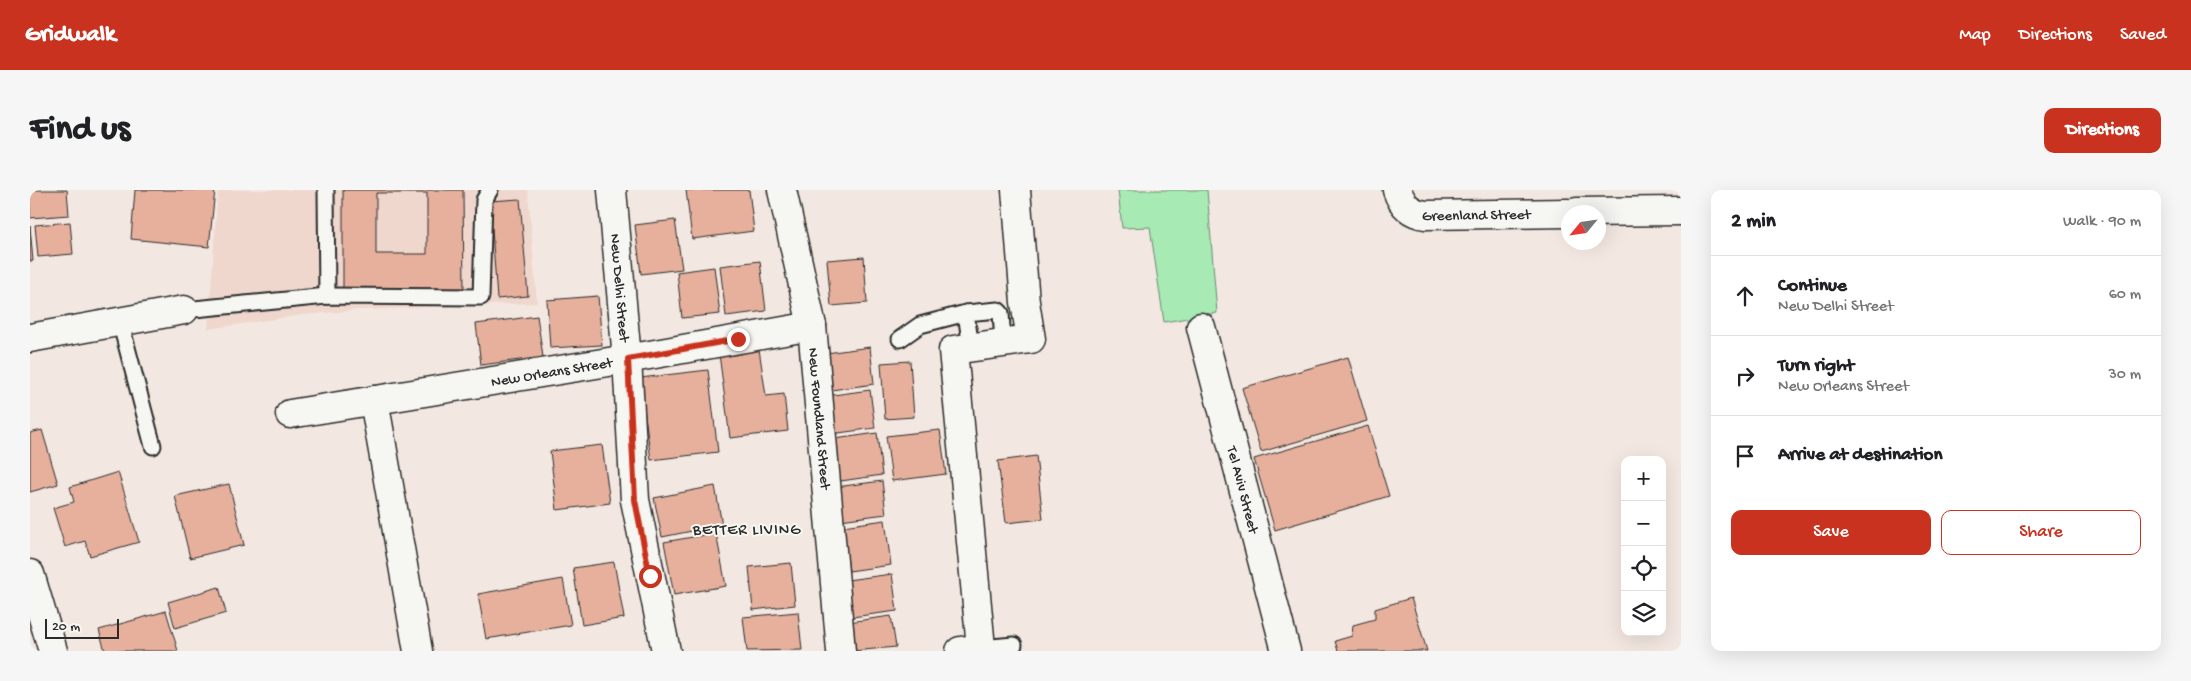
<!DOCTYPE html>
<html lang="en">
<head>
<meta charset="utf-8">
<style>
	body { margin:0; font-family:"Gochi Hand",sans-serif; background:#f6f6f6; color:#202124 }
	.controls { position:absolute; right:15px; bottom:15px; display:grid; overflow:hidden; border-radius:10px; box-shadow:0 5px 20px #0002 }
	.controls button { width:45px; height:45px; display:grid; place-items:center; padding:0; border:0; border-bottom:1px solid #e0e0e0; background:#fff; color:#202124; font:25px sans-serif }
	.compass { position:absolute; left:1531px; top:15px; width:45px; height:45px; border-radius:50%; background:#fff; box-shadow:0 5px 20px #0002; rotate:241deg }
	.scale { position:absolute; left:15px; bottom:12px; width:74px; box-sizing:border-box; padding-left:5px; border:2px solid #2b2b2b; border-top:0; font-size:14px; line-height:18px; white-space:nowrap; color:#2b2b2b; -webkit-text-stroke:4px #f6f6f2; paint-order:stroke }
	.stop { position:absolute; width:15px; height:15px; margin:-11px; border:4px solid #c8321e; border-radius:50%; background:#fff }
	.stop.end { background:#c8321e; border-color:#fff; box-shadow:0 1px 5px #0008 }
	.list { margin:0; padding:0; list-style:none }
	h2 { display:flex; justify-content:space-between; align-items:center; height:65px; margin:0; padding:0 20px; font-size:21px }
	h2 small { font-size:16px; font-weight:400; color:#757577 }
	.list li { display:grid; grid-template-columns:32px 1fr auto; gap:15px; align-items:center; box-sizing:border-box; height:80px; padding:0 20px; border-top:1px solid #e0e0e0 }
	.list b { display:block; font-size:19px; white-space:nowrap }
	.list p { margin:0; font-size:16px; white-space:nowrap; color:#757577 }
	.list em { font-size:16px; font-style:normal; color:#757577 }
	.actions { display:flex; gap:10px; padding:15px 20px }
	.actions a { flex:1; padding:11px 0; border:1px solid #c8321e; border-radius:10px; text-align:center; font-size:18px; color:#c8321e }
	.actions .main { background:#c8321e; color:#fff }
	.icon { flex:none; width:28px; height:28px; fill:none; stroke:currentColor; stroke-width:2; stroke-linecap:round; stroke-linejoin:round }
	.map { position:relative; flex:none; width:1651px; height:461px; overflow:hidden; border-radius:10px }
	header { display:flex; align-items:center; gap:30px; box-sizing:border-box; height:70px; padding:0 25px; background:#c8321e; color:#fff }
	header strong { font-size:24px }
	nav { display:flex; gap:28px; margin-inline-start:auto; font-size:18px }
	.intro { display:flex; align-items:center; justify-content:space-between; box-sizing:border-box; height:120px; padding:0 30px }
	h1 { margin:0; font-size:35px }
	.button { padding:12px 22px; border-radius:10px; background:#c8321e; color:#fff; font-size:18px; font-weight:700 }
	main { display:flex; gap:30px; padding:0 30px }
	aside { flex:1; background:#fff; border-radius:10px; box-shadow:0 5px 20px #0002 }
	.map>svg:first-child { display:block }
</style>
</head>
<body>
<header>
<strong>Gridwalk</strong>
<nav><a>Map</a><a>Directions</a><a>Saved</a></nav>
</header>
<div class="intro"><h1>Find us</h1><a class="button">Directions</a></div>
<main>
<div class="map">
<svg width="1651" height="461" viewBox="0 0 1651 461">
	<rect width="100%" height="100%" fill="#f3e8e1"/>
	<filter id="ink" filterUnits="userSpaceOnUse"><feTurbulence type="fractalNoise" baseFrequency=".02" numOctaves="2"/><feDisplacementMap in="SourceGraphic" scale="10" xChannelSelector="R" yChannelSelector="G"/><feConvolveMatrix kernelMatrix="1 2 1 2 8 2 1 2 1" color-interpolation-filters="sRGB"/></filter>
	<g filter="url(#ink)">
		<path fill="#efd7cd" d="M 188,0 L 498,0 L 507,113 L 330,120 L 273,125 L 178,139 Z"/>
		<path fill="#a7eab4" stroke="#698a70" d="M 1088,0 L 1177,0 L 1187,123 L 1134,132 L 1120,37 L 1092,38 Z"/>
		<g fill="#e7b09d" stroke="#2b2b2b" fill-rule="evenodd">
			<path d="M 0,0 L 37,0 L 39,25 L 0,28 Z"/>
			<path d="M 105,0 L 185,0 L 179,57 L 101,49 Z"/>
			<path d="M 313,0 L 433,0 L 434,102 L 313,102 ZM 346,3 L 397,3 L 397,64 L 346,64 Z"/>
			<path d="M 656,0 L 719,0 L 724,41 L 662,49 Z"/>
			<path d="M 490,9 L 498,106 L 467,109 L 460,11 Z"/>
			<path d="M 645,30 L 652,79 L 611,84 L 605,35 Z"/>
			<path d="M 40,32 L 43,64 L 8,67 L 5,35 Z"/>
			<path d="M 0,36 L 3,71 L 0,71 Z"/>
			<path d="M 834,67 L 837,113 L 801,116 L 797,70 Z"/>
			<path d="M 730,71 L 736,121 L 696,126 L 690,76 Z"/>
			<path d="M 684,77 L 690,124 L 652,128 L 647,82 Z"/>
			<path d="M 568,106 L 572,155 L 520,158 L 517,110 Z"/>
			<path d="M 507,126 L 513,167 L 451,175 L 446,134 Z"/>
			<path d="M 840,157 L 844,194 L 794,201 L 789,164 Z"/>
			<path d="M 729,159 L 736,206 L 754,204 L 758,241 L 700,248 L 689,164 Z"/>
			<path d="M 1318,167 L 1337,231 L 1231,262 L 1212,198 Z"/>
			<path d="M 880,171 L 884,227 L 855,229 L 851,173 Z"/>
			<path d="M 678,180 L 688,262 L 621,270 L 610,188 Z"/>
			<path d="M 840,200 L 845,238 L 801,244 L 796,206 Z"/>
			<path d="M 1338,236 L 1359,306 L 1245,340 L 1224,269 Z"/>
			<path d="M 12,240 L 28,294 L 0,302 L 0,243 Z"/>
			<path d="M 910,240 L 916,284 L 862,291 L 856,246 Z"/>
			<path d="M 847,243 L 852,285 L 804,292 L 798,250 Z"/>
			<path d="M 572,255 L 580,313 L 527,320 L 520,261 Z"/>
			<path d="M 1006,266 L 1013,329 L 976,333 L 968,271 Z"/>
			<path d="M 88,282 L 109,352 L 60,366 L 55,351 L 35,357 L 23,318 L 44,312 L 40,297 Z"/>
			<path d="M 852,291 L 856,324 L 810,330 L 806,297 Z"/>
			<path d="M 199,294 L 214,355 L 160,368 L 145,306 Z"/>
			<path d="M 685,296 L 692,335 L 632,347 L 624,308 Z"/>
			<path d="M 855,330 L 861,375 L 819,381 L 813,336 Z"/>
			<path d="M 686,343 L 696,396 L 644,405 L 634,352 Z"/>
			<path d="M 584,372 L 594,428 L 552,435 L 543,378 Z"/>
			<path d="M 761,373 L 765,415 L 723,420 L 719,377 Z"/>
			<path d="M 862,384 L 867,421 L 822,427 L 817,390 Z"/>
			<path d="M 533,389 L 541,435 L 456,449 L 448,404 Z"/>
			<path d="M 189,397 L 196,423 L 145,438 L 138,412 Z"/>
			<path d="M 1381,408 L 1397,461 L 1308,461 L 1305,451 L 1322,446 L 1323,435 L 1345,429 L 1345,419 Z"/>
			<path d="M 136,421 L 148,461 L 75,461 L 69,440 Z"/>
			<path d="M 768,422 L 772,460 L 717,461 L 713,427 Z"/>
			<path d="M 861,426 L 866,457 L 823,461 L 819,432 Z"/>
		</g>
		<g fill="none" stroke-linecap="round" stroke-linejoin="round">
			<defs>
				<g id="service">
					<path d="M 296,0 L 297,106"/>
					<path d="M 154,120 L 297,106 L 451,107 L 454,10 L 460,0"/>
					<path d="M 90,131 L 123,256"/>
					<path d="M 870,149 L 890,135 L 936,123"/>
					<path d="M 941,158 L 936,123 L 968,120 L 971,123 L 973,152"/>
					<path d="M 951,458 L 984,455"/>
				</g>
				<g id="minor">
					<path id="s1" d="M 582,0 L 597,169 L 605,310 L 636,461"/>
					<path id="s2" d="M 752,0 L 782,136 L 811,461"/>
					<path id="s3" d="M 1367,0 C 1372,15 1380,23 1396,25 L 1538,23"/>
					<path d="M 1547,22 L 1651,21"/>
					<path id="s4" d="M 1171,137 L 1256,461"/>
					<path d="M 0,148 L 154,120"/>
					<path d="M 344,210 L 388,461"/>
					<path id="s5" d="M 260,224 L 597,169 L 782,136"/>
					<path d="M 0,384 L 23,461"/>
					<path d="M 930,461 L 951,458 L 923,160 L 1001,149 L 995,112 L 986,0"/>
				</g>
			</defs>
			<use href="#service" stroke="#2b2b2b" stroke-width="19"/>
			<use href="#minor" stroke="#2b2b2b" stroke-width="31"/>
			<use href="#service" stroke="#f6f6f2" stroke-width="15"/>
			<use href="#minor" stroke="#f6f6f2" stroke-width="28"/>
		</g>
	</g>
	<g fill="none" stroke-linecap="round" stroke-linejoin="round" filter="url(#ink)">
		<path stroke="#c8321e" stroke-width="6" d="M 620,386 L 605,310 L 598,169 L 708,149"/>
	</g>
	<g text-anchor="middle" stroke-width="4" stroke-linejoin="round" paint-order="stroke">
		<g font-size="15" fill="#2b2b2b" stroke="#f6f6f2">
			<text dy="5" stroke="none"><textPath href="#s3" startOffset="91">Greenland Street</textPath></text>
			<text dy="5" stroke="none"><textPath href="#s1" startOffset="98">New Delhi Street</textPath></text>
			<text dy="5" stroke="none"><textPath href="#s5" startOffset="265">New Orleans Street</textPath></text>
			<text dy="5" stroke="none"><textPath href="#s2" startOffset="232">New Foundland Street</textPath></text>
			<text dy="5" stroke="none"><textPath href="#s4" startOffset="168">Tel Aviv Street</textPath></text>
		</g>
		<g font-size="16" letter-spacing="1" fill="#2b2b2b" stroke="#f6f6f2">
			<text x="717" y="344">BETTER LIVING</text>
		</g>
	</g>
</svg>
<div class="controls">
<button>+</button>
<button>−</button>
<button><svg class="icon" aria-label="locate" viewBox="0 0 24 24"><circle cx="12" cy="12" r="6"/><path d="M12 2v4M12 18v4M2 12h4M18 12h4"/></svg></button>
<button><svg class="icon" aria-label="layers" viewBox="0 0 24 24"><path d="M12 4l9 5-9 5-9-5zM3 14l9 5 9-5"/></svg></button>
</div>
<svg class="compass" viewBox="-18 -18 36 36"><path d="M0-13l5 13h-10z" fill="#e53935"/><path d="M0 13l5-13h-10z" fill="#757577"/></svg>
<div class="scale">20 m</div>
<div class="stop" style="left:620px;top:386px"></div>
<div class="stop end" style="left:708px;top:149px"></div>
</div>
<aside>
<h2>2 min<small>Walk · 90 m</small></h2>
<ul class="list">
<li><svg class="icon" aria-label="ahead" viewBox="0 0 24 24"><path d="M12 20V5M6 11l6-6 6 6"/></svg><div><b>Continue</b><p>New Delhi Street</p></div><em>60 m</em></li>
<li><svg class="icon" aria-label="right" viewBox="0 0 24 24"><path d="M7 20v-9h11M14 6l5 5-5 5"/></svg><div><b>Turn right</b><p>New Orleans Street</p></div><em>30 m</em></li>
<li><svg class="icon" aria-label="arrive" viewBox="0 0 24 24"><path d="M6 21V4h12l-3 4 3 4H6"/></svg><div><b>Arrive at destination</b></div></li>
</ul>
<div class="actions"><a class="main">Save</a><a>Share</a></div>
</aside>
</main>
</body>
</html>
